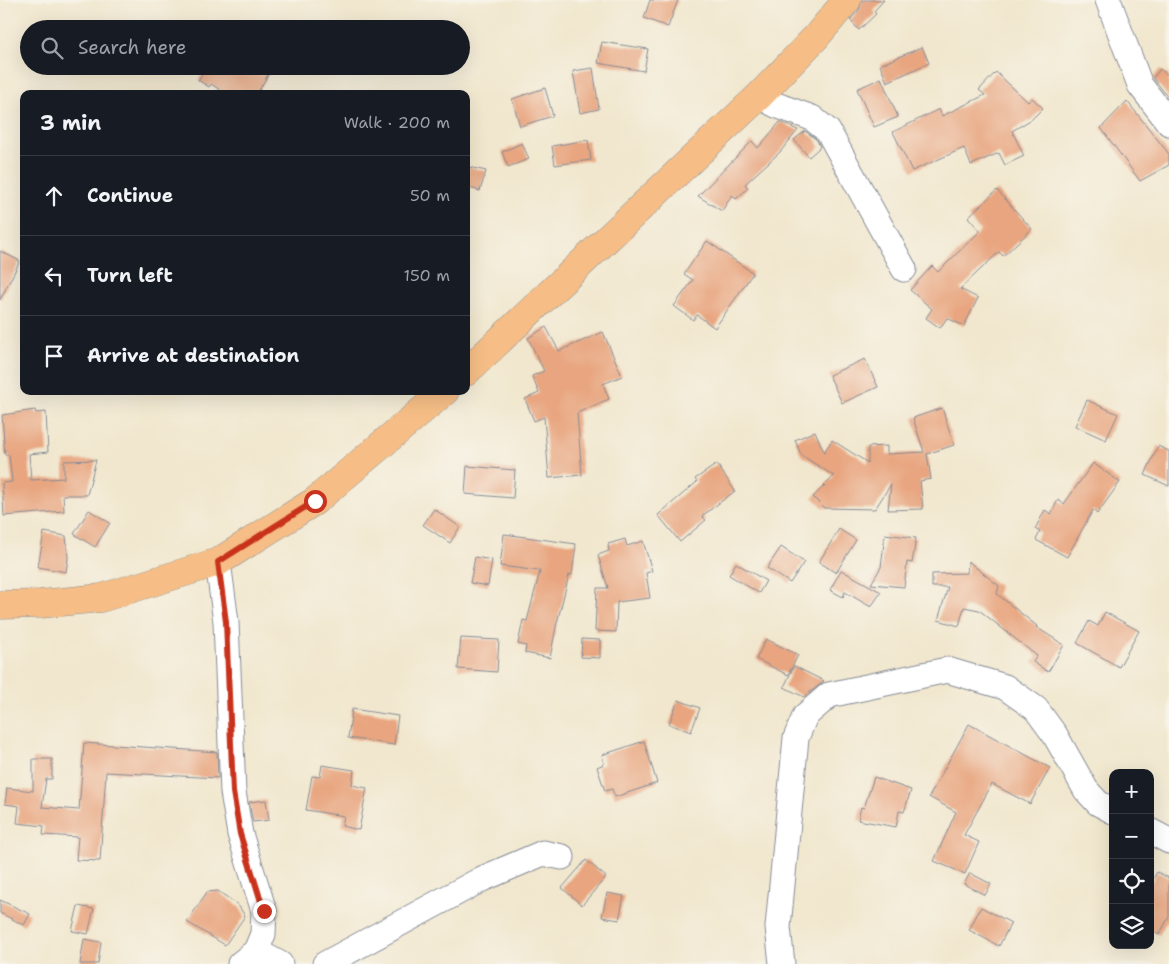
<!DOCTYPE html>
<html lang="en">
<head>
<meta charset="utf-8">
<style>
	body { margin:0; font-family:"Shantell Sans",sans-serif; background:#20242c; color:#f1f3f6 }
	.controls { position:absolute; right:15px; bottom:15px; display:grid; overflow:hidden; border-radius:10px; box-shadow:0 5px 20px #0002 }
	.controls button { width:45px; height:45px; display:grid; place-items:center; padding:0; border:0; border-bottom:1px solid #363941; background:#171b24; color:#f1f3f6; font:25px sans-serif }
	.stop { position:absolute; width:15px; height:15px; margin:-11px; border:4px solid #c8321e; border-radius:50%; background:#fff }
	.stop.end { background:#c8321e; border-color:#fff; box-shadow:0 1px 5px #0008 }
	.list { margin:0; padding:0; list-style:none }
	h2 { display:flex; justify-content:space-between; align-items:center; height:65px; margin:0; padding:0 20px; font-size:21px }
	h2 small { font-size:16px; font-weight:400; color:#9ea1a6 }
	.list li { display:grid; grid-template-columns:32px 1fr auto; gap:15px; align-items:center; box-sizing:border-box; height:80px; padding:0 20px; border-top:1px solid #363941 }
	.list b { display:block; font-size:19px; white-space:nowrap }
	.list em { font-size:16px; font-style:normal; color:#9ea1a6 }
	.icon { flex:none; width:28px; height:28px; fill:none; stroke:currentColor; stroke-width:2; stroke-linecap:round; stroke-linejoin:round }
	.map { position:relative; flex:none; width:1169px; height:964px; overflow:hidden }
	.search { position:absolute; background:#171b24; box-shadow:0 5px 20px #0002; left:20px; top:20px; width:450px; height:55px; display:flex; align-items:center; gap:12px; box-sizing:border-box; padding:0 18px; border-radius:28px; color:#9ea1a6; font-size:19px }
	.panel { position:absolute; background:#171b24; box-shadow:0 5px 20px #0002; left:20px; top:90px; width:450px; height:305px; border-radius:10px }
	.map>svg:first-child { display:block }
</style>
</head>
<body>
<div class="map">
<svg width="1169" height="964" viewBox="0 0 1169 964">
	<rect width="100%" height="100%" fill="#f7f3e8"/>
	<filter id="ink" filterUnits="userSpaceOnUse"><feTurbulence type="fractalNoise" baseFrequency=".02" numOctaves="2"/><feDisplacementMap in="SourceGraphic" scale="10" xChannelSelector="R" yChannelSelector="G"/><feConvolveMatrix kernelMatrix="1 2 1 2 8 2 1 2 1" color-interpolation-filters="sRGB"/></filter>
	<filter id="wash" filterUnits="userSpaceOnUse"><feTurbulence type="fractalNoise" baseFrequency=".0096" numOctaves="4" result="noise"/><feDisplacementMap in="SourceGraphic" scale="20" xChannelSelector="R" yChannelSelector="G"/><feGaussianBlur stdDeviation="1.12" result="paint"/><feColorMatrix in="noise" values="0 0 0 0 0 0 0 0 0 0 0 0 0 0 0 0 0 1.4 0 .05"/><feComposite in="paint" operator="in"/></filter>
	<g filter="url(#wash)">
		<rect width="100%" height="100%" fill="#f1e7ce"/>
		<g id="blocks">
			<g fill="#e8a57f">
				<path d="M 650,0 L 678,0 L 668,27 L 644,18 Z"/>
				<path d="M 862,0 L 884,0 L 874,11 L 876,14 L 859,30 L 850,20 L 859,10 Z"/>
				<path d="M 602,42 L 648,49 L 644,71 L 598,63 Z"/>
				<path d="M 922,47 L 929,63 L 887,82 L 880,65 Z"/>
				<path d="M 208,66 L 273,66 L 257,94 L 226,94 L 211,84 L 209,87 L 198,80 Z"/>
				<path d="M 593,68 L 599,109 L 580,113 L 573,71 Z"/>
				<path d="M 1160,69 L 1169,76 L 1169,98 L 1153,78 Z"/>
				<path d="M 996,72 L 1028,102 L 1032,98 L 1043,108 L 1032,119 L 1012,131 L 1024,156 L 1005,165 L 999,153 L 971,165 L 964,148 L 912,171 L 893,132 L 939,109 L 942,116 L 985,95 L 979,90 Z"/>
				<path d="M 881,78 L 898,117 L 874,127 L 857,89 Z"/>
				<path d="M 545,88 L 553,116 L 520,126 L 512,99 Z"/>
				<path d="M 1127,101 L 1169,154 L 1169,165 L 1140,181 L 1101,128 Z"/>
				<path d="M 780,122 L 798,130 L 780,152 L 745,184 L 748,188 L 736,199 L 732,195 L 722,211 L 698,196 L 752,141 L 758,148 Z"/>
				<path d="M 805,131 L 817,140 L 820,147 L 809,157 L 794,140 Z"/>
				<path d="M 588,140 L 591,160 L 555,165 L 552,146 Z"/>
				<path d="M 522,143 L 529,159 L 508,167 L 502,152 Z"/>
				<path d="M 469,167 L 486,171 L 480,191 L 466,187 Z"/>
				<path d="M 997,190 L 1032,229 L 1003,256 L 999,252 L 960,289 L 978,298 L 964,326 L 947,318 L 940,328 L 926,318 L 932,309 L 910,290 L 932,266 L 938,272 L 980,231 L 968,217 Z"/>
				<path d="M 707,241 L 753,273 L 715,328 L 697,315 L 693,320 L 674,306 L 693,280 L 684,274 Z"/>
				<path d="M 0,251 L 20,261 L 0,300 Z"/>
				<path d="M 546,327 L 559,351 L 603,332 L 622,376 L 603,384 L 609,399 L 577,413 L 582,475 L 549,478 L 544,417 L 534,421 L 525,399 L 539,393 L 532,376 L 544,371 L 528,338 Z"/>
				<path d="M 865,359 L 878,387 L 842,403 L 829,375 Z"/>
				<path d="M 1087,400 L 1118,414 L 1106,440 L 1075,426 Z"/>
				<path d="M 942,408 L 954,445 L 927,454 L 931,479 L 920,481 L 923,509 L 888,510 L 891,484 L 875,509 L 824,508 L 813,497 L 834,476 L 801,455 L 795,440 L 815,431 L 824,452 L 832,440 L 868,463 L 868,447 L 887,446 L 887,454 L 924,452 L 913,418 Z"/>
				<path d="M 35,410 L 36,413 L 46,412 L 48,452 L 29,454 L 31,480 L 64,478 L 64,461 L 96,460 L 87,495 L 63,495 L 64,511 L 4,516 L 2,483 L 12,482 L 9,455 L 5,455 L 2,415 Z"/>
				<path d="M 1158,446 L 1169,451 L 1169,486 L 1145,475 Z"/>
				<path d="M 1093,463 L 1120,482 L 1097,514 L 1093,510 L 1067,557 L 1036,540 L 1040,532 L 1035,529 L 1045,510 L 1051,514 L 1058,500 L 1064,504 Z"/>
				<path d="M 717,464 L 735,491 L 702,516 L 706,520 L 680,542 L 658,515 L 697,482 L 695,479 Z"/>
				<path d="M 467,466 L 515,470 L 513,498 L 465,494 Z"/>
				<path d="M 434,509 L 460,527 L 450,543 L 423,525 Z"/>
				<path d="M 89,510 L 110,523 L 95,547 L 74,534 Z"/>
				<path d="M 839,529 L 856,540 L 836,573 L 819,562 Z"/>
				<path d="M 44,532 L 66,536 L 68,558 L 66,572 L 38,567 Z"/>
				<path d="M 504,534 L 576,544 L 572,575 L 569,575 L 556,627 L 550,658 L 525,653 L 526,646 L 518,644 L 523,620 L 527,621 L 540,571 L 500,566 Z"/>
				<path d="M 885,534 L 916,538 L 912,563 L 907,562 L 904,587 L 871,584 L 881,567 Z"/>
				<path d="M 625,539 L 627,546 L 643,541 L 652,571 L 646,573 L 650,598 L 617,602 L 616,632 L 595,631 L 597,588 L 608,588 L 598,555 L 609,551 L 608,544 Z"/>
				<path d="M 781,547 L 804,562 L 790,583 L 767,568 Z"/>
				<path d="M 475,557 L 492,560 L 488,586 L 470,583 Z"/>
				<path d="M 968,561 L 999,586 L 997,594 L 1037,626 L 1036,627 L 1064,645 L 1048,672 L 1033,662 L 1037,656 L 979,610 L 964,607 L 959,626 L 938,620 L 948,587 L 932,587 L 932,574 L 967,573 Z"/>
				<path d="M 736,563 L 766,581 L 759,593 L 729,575 Z"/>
				<path d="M 841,570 L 881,592 L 871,607 L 845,592 L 843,597 L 830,590 Z"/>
				<path d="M 1105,612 L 1139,631 L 1119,667 L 1077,643 L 1089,621 L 1098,626 Z"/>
				<path d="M 461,638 L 499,640 L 497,672 L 458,669 Z"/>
				<path d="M 582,639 L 600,640 L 600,658 L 581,657 Z"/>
				<path d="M 766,639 L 798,655 L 788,675 L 756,659 Z"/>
				<path d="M 794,666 L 824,681 L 823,682 L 804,697 L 784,687 Z"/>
				<path d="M 678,700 L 700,708 L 691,732 L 669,724 Z"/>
				<path d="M 352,709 L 398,716 L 394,745 L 348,738 Z"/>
				<path d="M 969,724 L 1050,768 L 1030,804 L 992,784 L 964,835 L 979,842 L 965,874 L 934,861 L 956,812 L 929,797 Z"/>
				<path d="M 644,741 L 657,783 L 615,797 L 612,789 L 605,791 L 597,767 L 604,764 L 602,755 Z"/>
				<path d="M 84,743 L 217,752 L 218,778 L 106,772 L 100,861 L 76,860 L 78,837 L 43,835 L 44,826 L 17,823 L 19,806 L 5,804 L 7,788 L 33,791 L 33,759 L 52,759 L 52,779 L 46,779 L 42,807 L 79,810 Z"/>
				<path d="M 322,765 L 354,770 L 352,785 L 367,788 L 359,830 L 342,826 L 344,816 L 306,810 L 312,776 L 320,777 Z"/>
				<path d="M 874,777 L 911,790 L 904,812 L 899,811 L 896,827 L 858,820 L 861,807 L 864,808 Z"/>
				<path d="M 266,800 L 269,820 L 253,822 L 249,802 Z"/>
				<path d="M 586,860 L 606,877 L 582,905 L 562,888 Z"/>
				<path d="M 1157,872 L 1169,878 L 1169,917 L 1159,935 L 1150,930 L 1150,884 Z"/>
				<path d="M 970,873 L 991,884 L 985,895 L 964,884 Z"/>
				<path d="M 218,891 L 238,905 L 245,916 L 225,945 L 187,922 L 207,892 Z"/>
				<path d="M 607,893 L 624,896 L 619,920 L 602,917 Z"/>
				<path d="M 0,900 L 30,914 L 24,925 L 0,913 Z"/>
				<path d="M 78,906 L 94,909 L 88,934 L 72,931 Z"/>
				<path d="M 981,907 L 1011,923 L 999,946 L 969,930 Z"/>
				<path d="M 84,939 L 101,942 L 98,964 L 80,964 Z"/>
			</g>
		</g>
	</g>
	<g filter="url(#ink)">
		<use href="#blocks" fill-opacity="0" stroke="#868b96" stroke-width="1"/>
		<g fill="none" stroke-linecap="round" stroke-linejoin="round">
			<defs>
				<g id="minor">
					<path d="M 1108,0 L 1140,85 L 1169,123"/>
					<path d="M 759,96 L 776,105 L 812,118 L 828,131 L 904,269"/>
					<path d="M 218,562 L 226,622 L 233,792 L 240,834 L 264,911 L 263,934 L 256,951 L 240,964"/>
					<path d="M 1150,831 L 1169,841"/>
					<path d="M 256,951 L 280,964"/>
					<path d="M 325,964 L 482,879 L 543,853 L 562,857"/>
					<path d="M 782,964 L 778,927 L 796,738 L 805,716 L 829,695 L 947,670 L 1005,687 L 1036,709 L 1055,735 L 1086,790 L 1098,803 L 1113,811"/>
				</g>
				<g id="major">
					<path d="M 466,372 L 759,96 L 816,37 L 847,0"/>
					<path d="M 0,605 L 40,604 L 101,598 L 218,562 L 315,501 L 445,391"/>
				</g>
			</defs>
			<use href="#minor" stroke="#868b96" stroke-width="27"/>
			<use href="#major" stroke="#868b96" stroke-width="29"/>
			<use href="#minor" stroke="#fff" stroke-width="25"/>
			<use href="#major" stroke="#f6be86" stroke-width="28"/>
		</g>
	</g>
	<g fill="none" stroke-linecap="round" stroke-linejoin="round" filter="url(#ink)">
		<path stroke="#c8321e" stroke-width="6" d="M 264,911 L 240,834 L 233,792 L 226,622 L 218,562 L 315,501"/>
	</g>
</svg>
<div class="controls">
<button>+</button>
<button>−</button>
<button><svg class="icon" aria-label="locate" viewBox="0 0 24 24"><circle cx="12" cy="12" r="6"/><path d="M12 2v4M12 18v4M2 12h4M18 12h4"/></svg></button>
<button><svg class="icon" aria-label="layers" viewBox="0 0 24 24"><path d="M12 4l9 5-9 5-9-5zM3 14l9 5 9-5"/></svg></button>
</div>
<div class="stop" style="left:315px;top:501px"></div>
<div class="stop end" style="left:264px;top:911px"></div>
<div class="search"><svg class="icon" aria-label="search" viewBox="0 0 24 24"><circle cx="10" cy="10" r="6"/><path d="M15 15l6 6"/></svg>Search here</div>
<section class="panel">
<h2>3 min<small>Walk · 200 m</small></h2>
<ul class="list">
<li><svg class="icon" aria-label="ahead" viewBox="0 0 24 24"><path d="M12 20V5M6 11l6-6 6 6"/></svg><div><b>Continue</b></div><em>50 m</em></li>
<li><svg class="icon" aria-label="left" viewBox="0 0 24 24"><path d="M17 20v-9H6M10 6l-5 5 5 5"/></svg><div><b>Turn left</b></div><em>150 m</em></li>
<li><svg class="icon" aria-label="arrive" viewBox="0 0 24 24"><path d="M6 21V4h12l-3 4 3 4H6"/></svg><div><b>Arrive at destination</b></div></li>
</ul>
</section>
</div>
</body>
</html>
